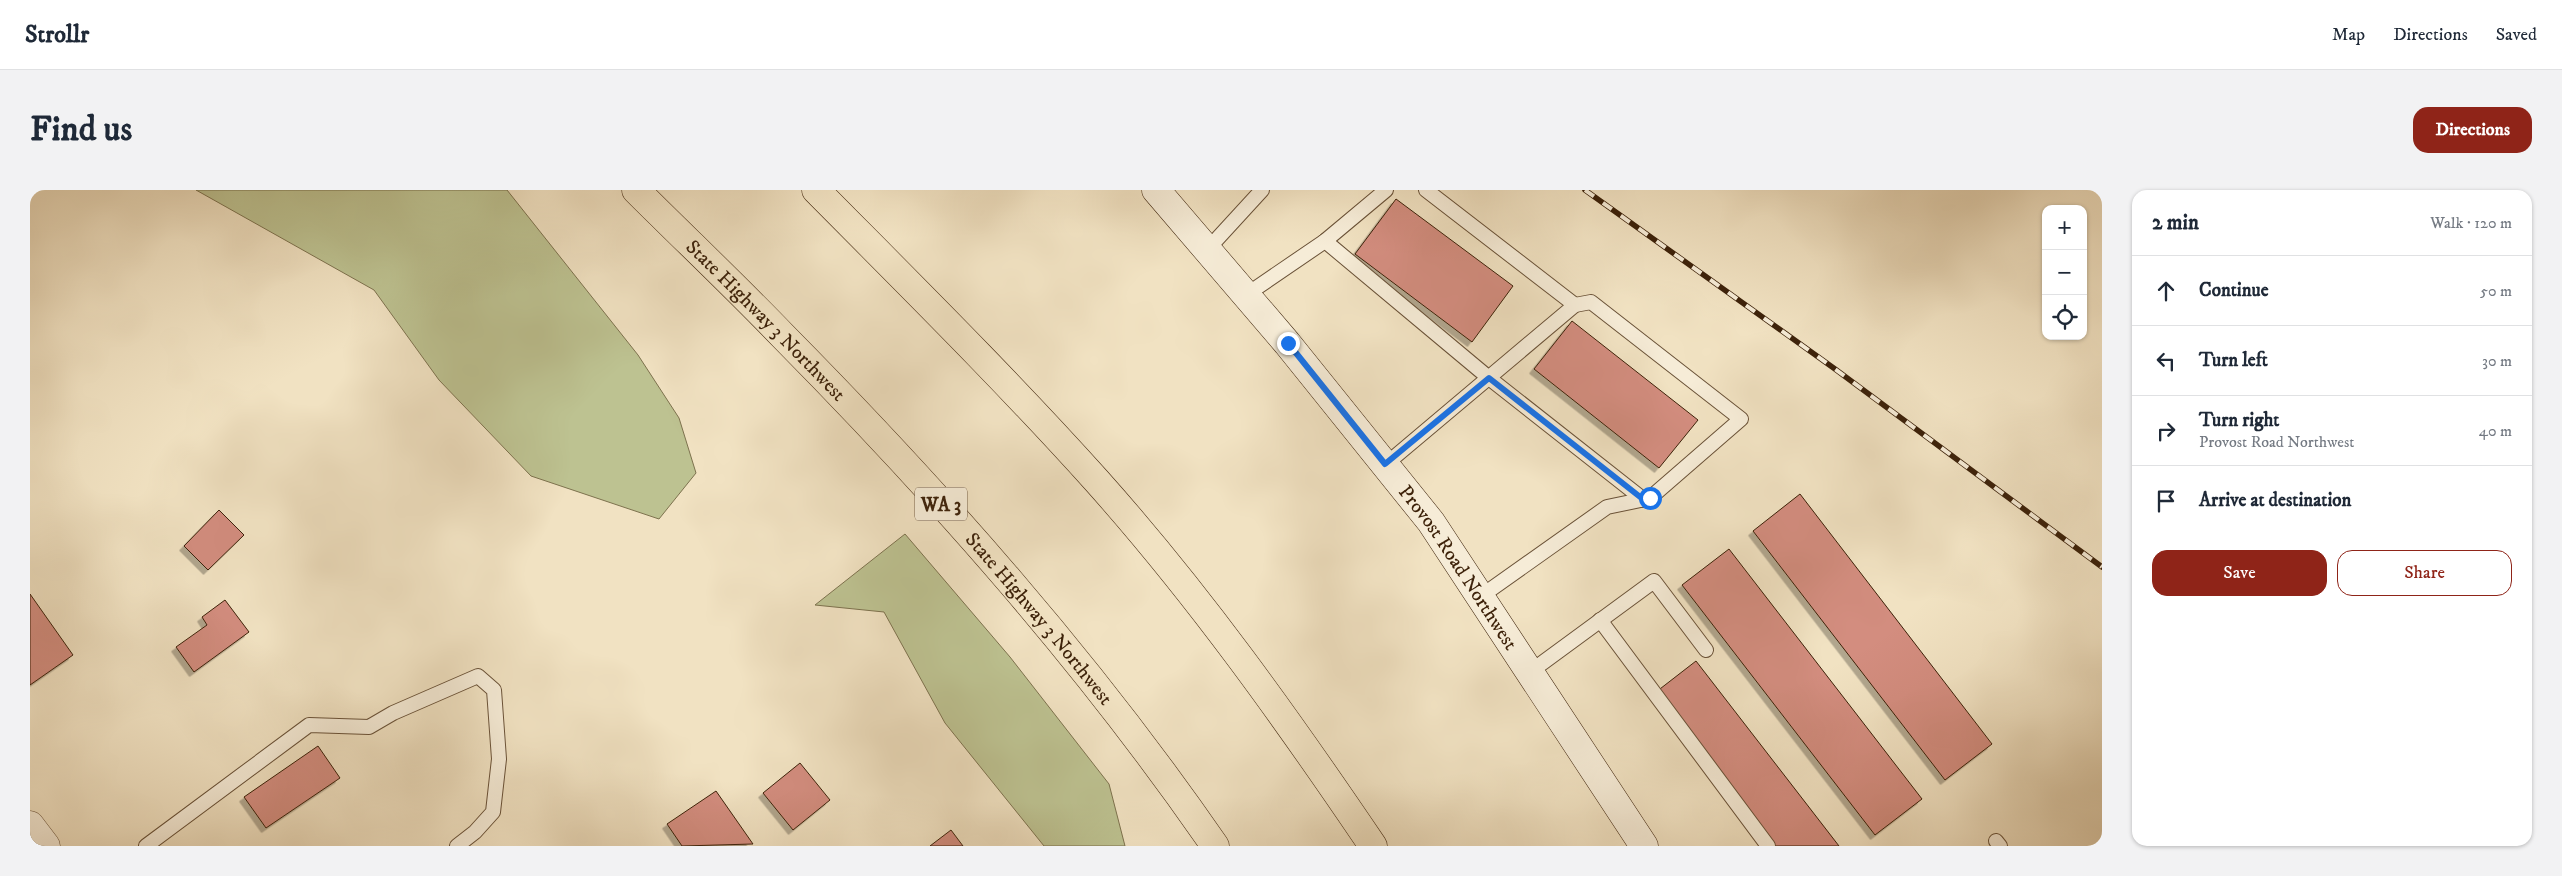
<!DOCTYPE html>
<html lang="en">
<head>
<meta charset="utf-8">
<style>
	body { margin:0; font-family:"IM FELL DW Pica",serif; background:#f2f2f3; color:#1f2937 }
	.controls { position:absolute; right:15px; top:15px; display:grid; overflow:hidden; border-radius:10px; box-shadow:0 1px 4px #0004 }
	.controls button { width:45px; height:45px; display:grid; place-items:center; padding:0; border:0; border-bottom:1px solid #e0e1e3; background:#fff; color:#1f2937; font:25px sans-serif }
	.stop { position:absolute; width:15px; height:15px; margin:-11px; border:4px solid #1a73e8; border-radius:50%; background:#fff }
	.stop.end { background:#1a73e8; border-color:#fff; box-shadow:0 1px 5px #0008 }
	.list { margin:0; padding:0; list-style:none }
	h2 { display:flex; justify-content:space-between; align-items:center; height:65px; margin:0; padding:0 20px; font-size:21px }
	h2 small { font-size:16px; font-weight:400; color:#747a83 }
	.list li { display:grid; grid-template-columns:32px 1fr auto; gap:15px; align-items:center; box-sizing:border-box; height:70px; padding:0 20px; border-top:1px solid #e0e1e3 }
	.list b { display:block; font-size:19px; white-space:nowrap }
	.list p { margin:0; font-size:16px; white-space:nowrap; color:#747a83 }
	.list em { font-size:16px; font-style:normal; color:#747a83 }
	.actions { display:flex; gap:10px; padding:15px 20px }
	.actions a { flex:1; padding:11px 0; border:1px solid #8f2418; border-radius:15px; text-align:center; font-size:18px; color:#8f2418 }
	.actions .main { background:#8f2418; color:#fff }
	.icon { flex:none; width:28px; height:28px; fill:none; stroke:currentColor; stroke-width:2; stroke-linecap:round; stroke-linejoin:round }
	.map { position:relative; flex:none; width:2072px; height:656px; overflow:hidden; border-radius:15px }
	header { display:flex; align-items:center; gap:30px; box-sizing:border-box; height:70px; padding:0 25px; background:#fff; border-bottom:1px solid #e0e1e3 }
	header strong { font-size:24px }
	nav { display:flex; gap:28px; margin-inline-start:auto; font-size:18px }
	.intro { display:flex; align-items:center; justify-content:space-between; box-sizing:border-box; height:120px; padding:0 30px }
	h1 { margin:0; font-size:35px }
	.button { padding:12px 22px; border-radius:15px; background:#8f2418; color:#fff; font-size:18px; font-weight:700 }
	main { display:flex; gap:30px; padding:0 30px }
	aside { flex:1; background:#fff; border-radius:15px; box-shadow:0 1px 4px #0004 }
	.map>svg:first-child { display:block }
</style>
</head>
<body>
<header>
<strong>Strollr</strong>
<nav><a>Map</a><a>Directions</a><a>Saved</a></nav>
</header>
<div class="intro"><h1>Find us</h1><a class="button">Directions</a></div>
<main>
<div class="map">
<svg width="2072" height="656" viewBox="0 0 2072 656">
	<defs>
		<filter id="shadow"><feDropShadow dx="-4.5" dy="4.5" stdDeviation="0" flood-color="#0004"/></filter>
	</defs>
	<rect width="100%" height="100%" fill="#f1e2c2"/>
	<filter id="stains"><feTurbulence type="fractalNoise" baseFrequency=".004" numOctaves="4"/><feColorMatrix values="0 0 0 0 .2 0 0 0 0 .09 0 0 0 0 .02 0 0 0 .5 -.17"/></filter>
	<radialGradient id="worn" r=".72"><stop offset=".6" stop-color="#630" stop-opacity="0"/><stop offset="1" stop-color="#630" stop-opacity=".3"/></radialGradient>
	<g fill="#bdc291" stroke="#7d724e">
		<path d="M 166,0 L 477,0 L 608,165 L 649,228 L 666,283 L 629,329 L 501,286 L 409,190 L 344,100 Z"/>
		<path d="M 875,344 L 980,467 L 1079,594 L 1095,656 L 1014,656 L 915,533 L 854,422 L 785,415 Z"/>
	</g>
	<g fill="#d38d7f" stroke="#3d220a" filter="url(#shadow)">
		<path d="M 1366,9 L 1483,96 L 1442,152 L 1325,64 Z"/>
		<path d="M 1542,131 L 1668,230 L 1629,278 L 1504,179 Z"/>
		<path d="M 1770,304 L 1962,554 L 1915,590 L 1723,341 Z"/>
		<path d="M 189,320 L 214,345 L 178,380 L 154,356 Z"/>
		<path d="M 1699,359 L 1892,609 L 1845,645 L 1652,395 Z"/>
		<path d="M 0,404 L 43,465 L 0,495 Z"/>
		<path d="M 195,410 L 219,442 L 164,482 L 146,457 L 177,435 L 172,427 Z"/>
		<path d="M 1666,471 L 1809,656 L 1745,656 L 1626,502 Z"/>
		<path d="M 288,556 L 310,588 L 236,638 L 214,607 Z"/>
		<path d="M 770,573 L 800,610 L 763,640 L 733,603 Z"/>
		<path d="M 686,601 L 723,654 L 652,656 L 637,634 Z"/>
		<path d="M 921,640 L 933,656 L 900,656 Z"/>
	</g>
	<g fill="none" stroke-linecap="round" stroke-linejoin="round">
		<defs>
			<g id="lane">
				<path d="M 1295,51 L 1459,188 L 1614,310"/>
				<path d="M 1177,60 L 1232,0"/>
				<path d="M 1216,105 L 1295,51 L 1356,0"/>
				<path d="M 1355,275 L 1545,115 L 1396,0"/>
				<path d="M 1450,407 L 1577,317 L 1620,308 L 1711,229 L 1561,112 L 1545,115"/>
				<path d="M 1570,430 L 1738,656"/>
				<path d="M 1500,482 L 1624,391 L 1676,460"/>
				<path d="M 1966,651 L 1970,656"/>
				<path d="M 116,656 L 279,535 L 339,537 L 363,523 L 448,486 L 464,500 L 469,569 L 463,622 L 445,642 L 427,656"/>
			</g>
			<path id="street" d="M 0,635 L 16,656"/>
			<g id="secondary">
				<path id="s1" d="M 1126,0 L 1257,153 L 1401,332 L 1614,656"/>
			</g>
			<g id="highway">
				<path id="s2" d="M 606,0 C 655,49 705,96 753,146 C 910,305 1058,472 1185,656"/>
				<path d="M 786,0 C 880,95 976,190 1066,290 C 1168,404 1257,529 1343,656"/>
			</g>
		</defs>
		<use href="#lane" stroke="#6a5238" stroke-width="16"/>
		<use href="#street" stroke="#6a5238" stroke-width="29"/>
		<use href="#secondary" stroke="#3d220a" stroke-width="29"/>
		<use href="#highway" stroke="#3d220a" stroke-width="29"/>
		<use href="#lane" stroke="#f6ecd7" stroke-width="14"/>
		<use href="#street" stroke="#f6ecd7" stroke-width="28"/>
		<use href="#secondary" stroke="#f6ecd7" stroke-width="28"/>
		<use href="#highway" stroke="#f1e2c2" stroke-width="28"/>
		<defs>
			<path id="rail" d="M 1555,0 L 1805,179 L 2072,377"/>
		</defs>
		<use href="#rail" stroke="#3d220a" stroke-width="5.5"/>
		<use href="#rail" stroke="#f6ecd7" stroke-width="4" stroke-dasharray="11" stroke-linecap="butt"/>
	</g>
	<g fill="none" stroke-linecap="round" stroke-linejoin="round">
		<path stroke="#1a73e8" stroke-width="6" d="M 1258,153 L 1355,274 L 1459,188 L 1614,310 L 1620,308"/>
	</g>
	<g text-anchor="middle" stroke-width="4" stroke-linejoin="round" paint-order="stroke">
		<rect fill="#f6ecd7" stroke="#745f48" stroke-width="1" x="885" y="297.5" width="52" height="33" rx="4"/>
		<g font-size="19" font-weight="bold" fill="#3d220a">
			<text x="911" y="321">WA 3</text>
		</g>
		<g font-size="20" fill="#3d220a" stroke="#f6ecd7">
			<text dy="7" stroke="none"><textPath href="#s2" startOffset="184">State Highway 3 Northwest</textPath></text>
			<text dy="7" stroke="none"><textPath href="#s1" startOffset="484">Provost Road Northwest</textPath></text>
			<text dy="7" stroke="none"><textPath href="#s2" startOffset="589">State Highway 3 Northwest</textPath></text>
		</g>
	</g>
	<rect width="100%" height="100%" filter="url(#stains)"/>
	<rect width="100%" height="100%" fill="url(#worn)"/>
</svg>
<div class="controls">
<button>+</button>
<button>−</button>
<button><svg class="icon" aria-label="locate" viewBox="0 0 24 24"><circle cx="12" cy="12" r="6"/><path d="M12 2v4M12 18v4M2 12h4M18 12h4"/></svg></button>
</div>
<div class="stop" style="left:1620px;top:308px"></div>
<div class="stop end" style="left:1258px;top:153px"></div>
</div>
<aside>
<h2>2 min<small>Walk · 120 m</small></h2>
<ul class="list">
<li><svg class="icon" aria-label="ahead" viewBox="0 0 24 24"><path d="M12 20V5M6 11l6-6 6 6"/></svg><div><b>Continue</b></div><em>50 m</em></li>
<li><svg class="icon" aria-label="left" viewBox="0 0 24 24"><path d="M17 20v-9H6M10 6l-5 5 5 5"/></svg><div><b>Turn left</b></div><em>30 m</em></li>
<li><svg class="icon" aria-label="right" viewBox="0 0 24 24"><path d="M7 20v-9h11M14 6l5 5-5 5"/></svg><div><b>Turn right</b><p>Provost Road Northwest</p></div><em>40 m</em></li>
<li><svg class="icon" aria-label="arrive" viewBox="0 0 24 24"><path d="M6 21V4h12l-3 4 3 4H6"/></svg><div><b>Arrive at destination</b></div></li>
</ul>
<div class="actions"><a class="main">Save</a><a>Share</a></div>
</aside>
</main>
</body>
</html>
